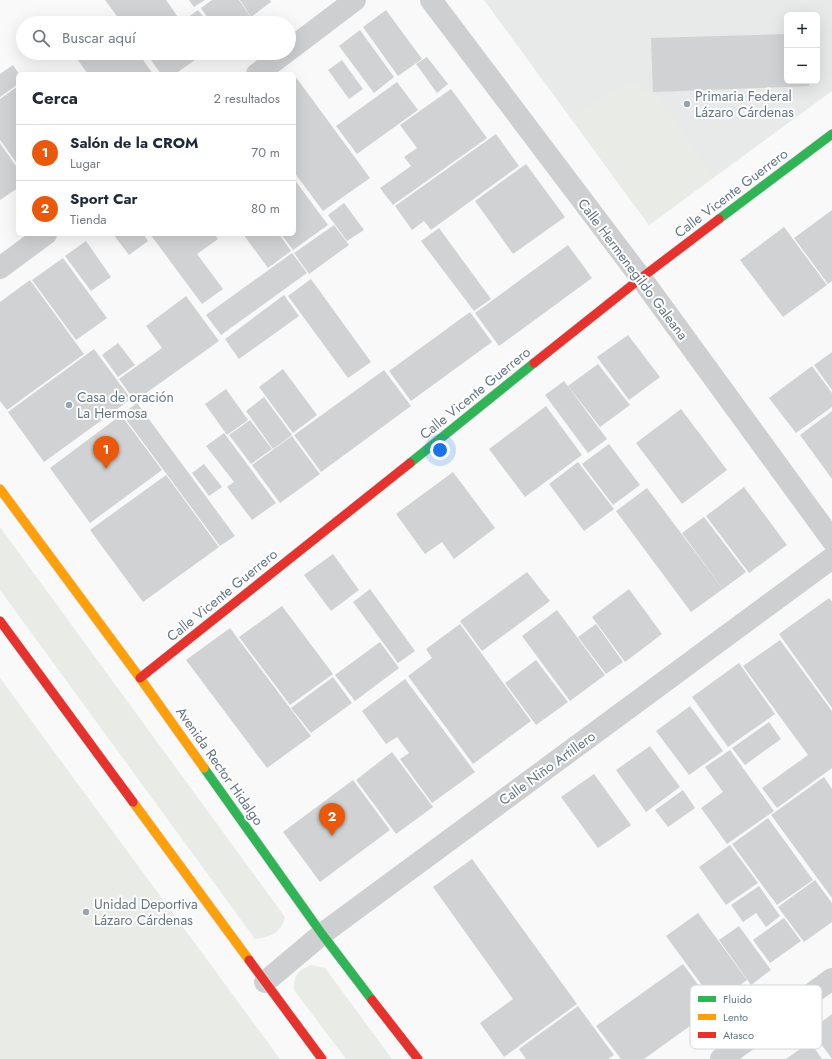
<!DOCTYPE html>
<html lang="es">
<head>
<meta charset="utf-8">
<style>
	body { margin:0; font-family:Jost,sans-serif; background:#f6f6f7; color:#1f2937 }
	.controls { position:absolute; right:12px; top:12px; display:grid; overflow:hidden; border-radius:6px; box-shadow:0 4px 16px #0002 }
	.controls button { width:36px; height:36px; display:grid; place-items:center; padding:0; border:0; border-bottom:1px solid #e0e1e3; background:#fff; color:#1f2937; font:20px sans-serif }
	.you { position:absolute; left:440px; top:450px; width:14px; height:14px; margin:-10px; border:3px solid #fff; border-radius:50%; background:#1a73e8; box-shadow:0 0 0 6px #1a73e833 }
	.badge { display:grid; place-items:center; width:26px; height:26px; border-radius:50%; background:#ea580c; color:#fff; font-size:13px; font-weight:700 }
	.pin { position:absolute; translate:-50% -33px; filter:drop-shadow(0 1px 2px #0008) }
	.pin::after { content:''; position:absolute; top:21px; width:14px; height:12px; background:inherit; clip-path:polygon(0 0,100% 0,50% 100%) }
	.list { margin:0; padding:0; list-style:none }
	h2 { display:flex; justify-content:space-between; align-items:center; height:52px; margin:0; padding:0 16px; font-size:17px }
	h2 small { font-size:13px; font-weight:400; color:#747a83 }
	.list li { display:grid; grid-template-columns:26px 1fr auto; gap:12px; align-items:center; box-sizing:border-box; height:56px; padding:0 16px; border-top:1px solid #e0e1e3 }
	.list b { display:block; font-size:15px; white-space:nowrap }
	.list p { margin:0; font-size:13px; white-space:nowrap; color:#747a83 }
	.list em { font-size:13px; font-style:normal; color:#747a83 }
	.icon { flex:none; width:22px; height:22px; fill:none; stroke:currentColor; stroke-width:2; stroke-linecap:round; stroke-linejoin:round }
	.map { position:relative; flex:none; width:832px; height:1059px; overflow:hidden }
	.search { position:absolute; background:#fff; box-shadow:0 4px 16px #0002; left:16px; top:16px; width:280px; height:44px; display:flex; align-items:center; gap:10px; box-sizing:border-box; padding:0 14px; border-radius:22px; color:#747a83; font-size:15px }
	.panel { position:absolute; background:#fff; box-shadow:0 4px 16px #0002; left:16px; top:72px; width:280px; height:164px; border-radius:6px }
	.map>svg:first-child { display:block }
</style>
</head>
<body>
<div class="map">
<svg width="832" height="1059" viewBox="0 0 832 1059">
	<rect width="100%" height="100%" fill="#f9f9f9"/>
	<path fill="#e8e9e9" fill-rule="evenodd" d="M 484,0 L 832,0 L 832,91 L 649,225 ZM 787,15 L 817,15 L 817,81 L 787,81 Z"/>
	<g fill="#e8ebe6">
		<path d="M 629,81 L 658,97 L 714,177 L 649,225 L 570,117 Z"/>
		<path d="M 0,527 L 285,917 C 280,934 272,936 255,939 L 0,590 Z"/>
		<path d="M 0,678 L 280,1059 L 0,1059 Z"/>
		<path d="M 311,965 L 325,968 L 392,1059 L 346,1059 L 294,990 C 294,975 297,971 311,965 Z"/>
	</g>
	<g fill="#d0d2d3">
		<path d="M 105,0 L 166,0 L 180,20 L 176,23 L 122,23 Z"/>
		<path d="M 189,0 L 205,0 L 194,7 Z"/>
		<path d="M 212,0 L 239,0 L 252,19 L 247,23 L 211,23 L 201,8 Z"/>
		<path d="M 240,0 L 270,0 L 271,2 L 251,17 Z"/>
		<path d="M 198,10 L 208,23 L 180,23 Z"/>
		<path d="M 386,10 L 422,59 L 398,76 L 363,27 Z"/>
		<path d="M 360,30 L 394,77 L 374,93 L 339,46 Z"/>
		<path d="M 787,34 L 787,81 L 809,81 L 809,86 L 653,92 L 651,38 Z"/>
		<path d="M 80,53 L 138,53 L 153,74 L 88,74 L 75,56 Z"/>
		<path d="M 146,53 L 205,53 L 175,74 L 161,74 Z"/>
		<path d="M 427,57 L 448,84 L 437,93 L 416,64 Z"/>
		<path d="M 342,60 L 363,89 L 349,99 L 328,70 Z"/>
		<path d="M 13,65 L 19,74 L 18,74 L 18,84 L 0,97 L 0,74 Z"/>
		<path d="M 295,76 L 370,178 L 323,211 L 294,172 L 294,77 Z"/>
		<path d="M 397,82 L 418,110 L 357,154 L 336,126 Z"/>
		<path d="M 18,86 L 18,165 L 0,140 L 0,99 Z"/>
		<path d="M 451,89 L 487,138 L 393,205 L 380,188 L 411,166 L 404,157 L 417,148 L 400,125 Z"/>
		<path d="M 496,134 L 519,166 L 431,230 L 424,221 L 412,230 L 395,206 Z"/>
		<path d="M 0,143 L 18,169 L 18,188 L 0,200 Z"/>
		<path d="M 526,164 L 565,217 L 513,254 L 475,201 Z"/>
		<path d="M 294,179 L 328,225 L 293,250 L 281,234 L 294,234 Z"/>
		<path d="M 344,203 L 364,230 L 347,241 L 328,215 Z"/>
		<path d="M 832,210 L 832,281 L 828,284 L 794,238 Z"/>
		<path d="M 334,225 L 349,245 L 309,274 L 294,253 Z"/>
		<path d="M 784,227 L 827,285 L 783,317 L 740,260 Z"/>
		<path d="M 439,228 L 491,299 L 474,311 L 421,241 Z"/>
		<path d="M 113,234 L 143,234 L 148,241 L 129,255 Z"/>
		<path d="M 150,234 L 214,234 L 218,239 L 197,254 L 223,289 L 202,304 Z"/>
		<path d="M 243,234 L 279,234 L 291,251 L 268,268 Z"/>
		<path d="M 86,241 L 111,277 L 91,291 L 65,256 Z"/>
		<path d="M 568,245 L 592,278 L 499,346 L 475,313 Z"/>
		<path d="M 292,253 L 307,273 L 221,335 L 206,315 Z"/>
		<path d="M 63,258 L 107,318 L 76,340 L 32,280 Z"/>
		<path d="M 311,279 L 371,362 L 348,378 L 288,296 Z"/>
		<path d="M 30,280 L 84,354 L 7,410 L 0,401 L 0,302 Z"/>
		<path d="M 284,295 L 299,316 L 239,359 L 225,339 Z"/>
		<path d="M 186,296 L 219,341 L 135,401 L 119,379 L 162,348 L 146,326 Z"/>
		<path d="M 470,312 L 492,342 L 411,401 L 389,371 Z"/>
		<path d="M 628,335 L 660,377 L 629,400 L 597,357 Z"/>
		<path d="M 118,343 L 135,365 L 118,377 L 102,355 Z"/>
		<path d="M 94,349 L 131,399 L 44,462 L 8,412 Z"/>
		<path d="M 832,352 L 832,390 L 814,365 Z"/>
		<path d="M 598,364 L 630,405 L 600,427 L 568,386 Z"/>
		<path d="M 812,366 L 832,393 L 832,407 L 796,433 L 769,398 Z"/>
		<path d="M 283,369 L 317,415 L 293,433 L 259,387 Z"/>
		<path d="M 384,370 L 411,406 L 321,472 L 294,435 Z"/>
		<path d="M 564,381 L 607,439 L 588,453 L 545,395 Z"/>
		<path d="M 226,389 L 248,420 L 227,435 L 205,404 Z"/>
		<path d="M 264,397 L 292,435 L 273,449 L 246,411 Z"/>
		<path d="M 137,403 L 235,536 L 220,546 L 122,414 Z"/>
		<path d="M 546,406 L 582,455 L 525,497 L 489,449 Z"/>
		<path d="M 681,409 L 727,470 L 682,504 L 636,443 Z"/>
		<path d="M 832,411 L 832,479 L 800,435 Z"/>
		<path d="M 121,415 L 162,470 L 90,523 L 50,468 Z"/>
		<path d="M 250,420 L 272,449 L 251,464 L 229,435 Z"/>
		<path d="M 224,433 L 276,503 L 252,520 L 227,487 L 234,482 L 206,446 Z"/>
		<path d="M 292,436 L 320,474 L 280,503 L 252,465 Z"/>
		<path d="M 609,444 L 640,485 L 613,505 L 582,464 Z"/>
		<path d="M 578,462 L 614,509 L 584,531 L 549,484 Z"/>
		<path d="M 204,464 L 222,487 L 209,496 L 192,473 Z"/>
		<path d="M 453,472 L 495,528 L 454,559 L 442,542 L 425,554 L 396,514 Z"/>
		<path d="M 166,475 L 219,547 L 143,602 L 90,530 Z"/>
		<path d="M 744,487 L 787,545 L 749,573 L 706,516 Z"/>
		<path d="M 647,488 L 723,589 L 691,612 L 616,511 Z"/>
		<path d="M 704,517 L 746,572 L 723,589 L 682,533 Z"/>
		<path d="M 333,554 L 359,590 L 331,611 L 304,575 Z"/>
		<path d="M 527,572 L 550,601 L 482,651 L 460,621 Z"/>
		<path d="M 370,589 L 415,651 L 398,663 L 353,602 Z"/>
		<path d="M 629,589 L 662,634 L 625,662 L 592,617 Z"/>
		<path d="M 829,598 L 832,602 L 832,708 L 779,634 Z"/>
		<path d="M 282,606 L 333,674 L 290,705 L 239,637 Z"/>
		<path d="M 557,610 L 605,675 L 570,701 L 522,636 Z"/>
		<path d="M 460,624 L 531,721 L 473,764 L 408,676 L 432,658 L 426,649 Z"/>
		<path d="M 596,624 L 623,662 L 606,674 L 578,637 Z"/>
		<path d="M 230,628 L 311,736 L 267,768 L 186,660 Z"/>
		<path d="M 780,640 L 832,711 L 832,768 L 777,808 L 762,788 L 808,755 L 743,666 Z"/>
		<path d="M 380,642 L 399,668 L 355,701 L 335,675 Z"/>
		<path d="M 536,660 L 568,702 L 536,725 L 505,683 Z"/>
		<path d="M 739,663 L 775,714 L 728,747 L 692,697 Z"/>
		<path d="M 333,677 L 352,703 L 311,733 L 291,708 Z"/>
		<path d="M 405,679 L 475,772 L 432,803 L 400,759 L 409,753 L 397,737 L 386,744 L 362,711 Z"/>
		<path d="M 690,706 L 723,751 L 689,775 L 656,731 Z"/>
		<path d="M 769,722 L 781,739 L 745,765 L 732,748 Z"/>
		<path d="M 650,746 L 680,787 L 646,812 L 616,770 Z"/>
		<path d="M 730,750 L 774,811 L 727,844 L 701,808 L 723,792 L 705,767 Z"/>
		<path d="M 392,752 L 433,807 L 396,834 L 356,780 Z"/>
		<path d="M 594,774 L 631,825 L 598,848 L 561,797 Z"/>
		<path d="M 824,777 L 832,789 L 832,898 L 771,815 Z"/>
		<path d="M 353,780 L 390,830 L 320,882 L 283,832 Z"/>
		<path d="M 683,790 L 695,808 L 668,827 L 655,810 Z"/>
		<path d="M 768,818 L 813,880 L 777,905 L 732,844 Z"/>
		<path d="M 730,845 L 758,883 L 726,905 L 699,867 Z"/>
		<path d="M 472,859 L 577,1004 L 504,1057 L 480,1023 L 513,999 L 433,887 Z"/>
		<path d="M 815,880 L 832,903 L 832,922 L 804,942 L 778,907 Z"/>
		<path d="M 759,886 L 780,916 L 766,927 L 756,913 L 743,922 L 731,905 Z"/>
		<path d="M 698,913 L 747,980 L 715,1003 L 666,936 Z"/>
		<path d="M 784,918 L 801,941 L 770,963 L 753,940 Z"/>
		<path d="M 739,926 L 771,970 L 751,985 L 719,940 Z"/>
		<path d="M 683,964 L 715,1008 L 644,1059 L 621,1059 L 596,1026 Z"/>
		<path d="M 578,1006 L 614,1055 L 608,1059 L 526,1059 L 519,1049 Z"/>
		<path d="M 832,1014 L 832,1059 L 811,1030 Z"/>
		<path d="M 810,1042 L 822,1059 L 786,1059 Z"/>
	</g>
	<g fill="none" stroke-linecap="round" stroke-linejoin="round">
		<defs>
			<g id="fast">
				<path d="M 719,219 L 832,134"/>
				<path d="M 410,463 L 534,363"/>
				<path d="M 204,768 L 322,934 L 372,1000"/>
			</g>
			<g id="slow">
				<path d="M 0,489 L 140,678 L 204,768"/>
				<path d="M 133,802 L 249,960"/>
			</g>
			<g id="jam">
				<path d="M 534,363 L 641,278 L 719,219"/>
				<path d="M 0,621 L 133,802"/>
				<path d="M 140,678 L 410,463"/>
				<path d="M 249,960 L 322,1059"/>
				<path d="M 372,1000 L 418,1059"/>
			</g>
		</defs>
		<use href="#fast" stroke="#d5d6d7" stroke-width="10"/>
		<use href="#slow" stroke="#d5d6d7" stroke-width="10"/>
		<use href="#jam" stroke="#d5d6d7" stroke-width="10"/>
		<g stroke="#cecfd0" stroke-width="22">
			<path d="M 431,0 L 641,278 L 832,540"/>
			<path d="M 289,50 L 355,0"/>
			<path d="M 257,74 L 285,53"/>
			<path d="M 0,268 L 46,234"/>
			<path d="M 265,982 L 322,934 L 832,558"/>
			<path d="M 721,1059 L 832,979"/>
		</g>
		<use href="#fast" stroke="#30b455" stroke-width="9"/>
		<use href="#slow" stroke="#ff9f0a" stroke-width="9"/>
		<use href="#jam" stroke="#e5322d" stroke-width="9"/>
	</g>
	<g fill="#99a4ac" stroke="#fff" stroke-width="1.5">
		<circle cx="687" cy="104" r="4"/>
		<circle cx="69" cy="405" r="4"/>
		<circle cx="86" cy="912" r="4"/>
	</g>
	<g text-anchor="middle" stroke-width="4" stroke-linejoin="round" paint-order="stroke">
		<g font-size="14" fill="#657683" stroke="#fff" text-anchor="start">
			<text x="695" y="101">Primaria Federal<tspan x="695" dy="16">Lázaro Cárdenas</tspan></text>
			<text x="77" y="402">Casa de oración<tspan x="77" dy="16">La Hermosa</tspan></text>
			<text x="94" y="909">Unidad Deportiva<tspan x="94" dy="16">Lázaro Cárdenas</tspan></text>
		</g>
		<g font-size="14" fill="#657683" stroke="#fff">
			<text transform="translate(731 193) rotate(-37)" y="5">Calle Vicente Guerrero</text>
			<text transform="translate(633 269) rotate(53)" y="5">Calle Hermenegildo Galeana</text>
			<text transform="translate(475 393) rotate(-39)" y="5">Calle Vicente Guerrero</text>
			<text transform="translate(222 595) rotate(-39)" y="5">Calle Vicente Guerrero</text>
			<text transform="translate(220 766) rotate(55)" y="5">Avenida Rector Hidalgo</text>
			<text transform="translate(547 768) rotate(-36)" y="5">Calle Niño Artillero</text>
		</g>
	</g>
	<rect x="690" y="985" width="132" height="64" rx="6" fill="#fff" stroke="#d1d6da" stroke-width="1"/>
	<rect x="698" y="996" width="18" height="6" fill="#30b455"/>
	<rect x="698" y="1014" width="18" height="6" fill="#ff9f0a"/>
	<rect x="698" y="1032" width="18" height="6" fill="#e5322d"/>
	<g font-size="11" fill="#657683">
		<text x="723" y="1003">Fluido</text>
		<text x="723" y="1021">Lento</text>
		<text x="723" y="1039">Atasco</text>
	</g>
</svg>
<div class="controls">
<button>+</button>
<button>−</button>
</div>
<div class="you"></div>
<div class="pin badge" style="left:106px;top:469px">1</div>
<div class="pin badge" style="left:332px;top:836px">2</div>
<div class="search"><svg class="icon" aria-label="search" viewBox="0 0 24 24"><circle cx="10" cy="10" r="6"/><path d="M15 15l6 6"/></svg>Buscar aquí</div>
<section class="panel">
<h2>Cerca<small>2 resultados</small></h2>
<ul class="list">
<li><span class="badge">1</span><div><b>Salón de la CROM</b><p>Lugar</p></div><em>70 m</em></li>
<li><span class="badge">2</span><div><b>Sport Car</b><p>Tienda</p></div><em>80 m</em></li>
</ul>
</section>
</div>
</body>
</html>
